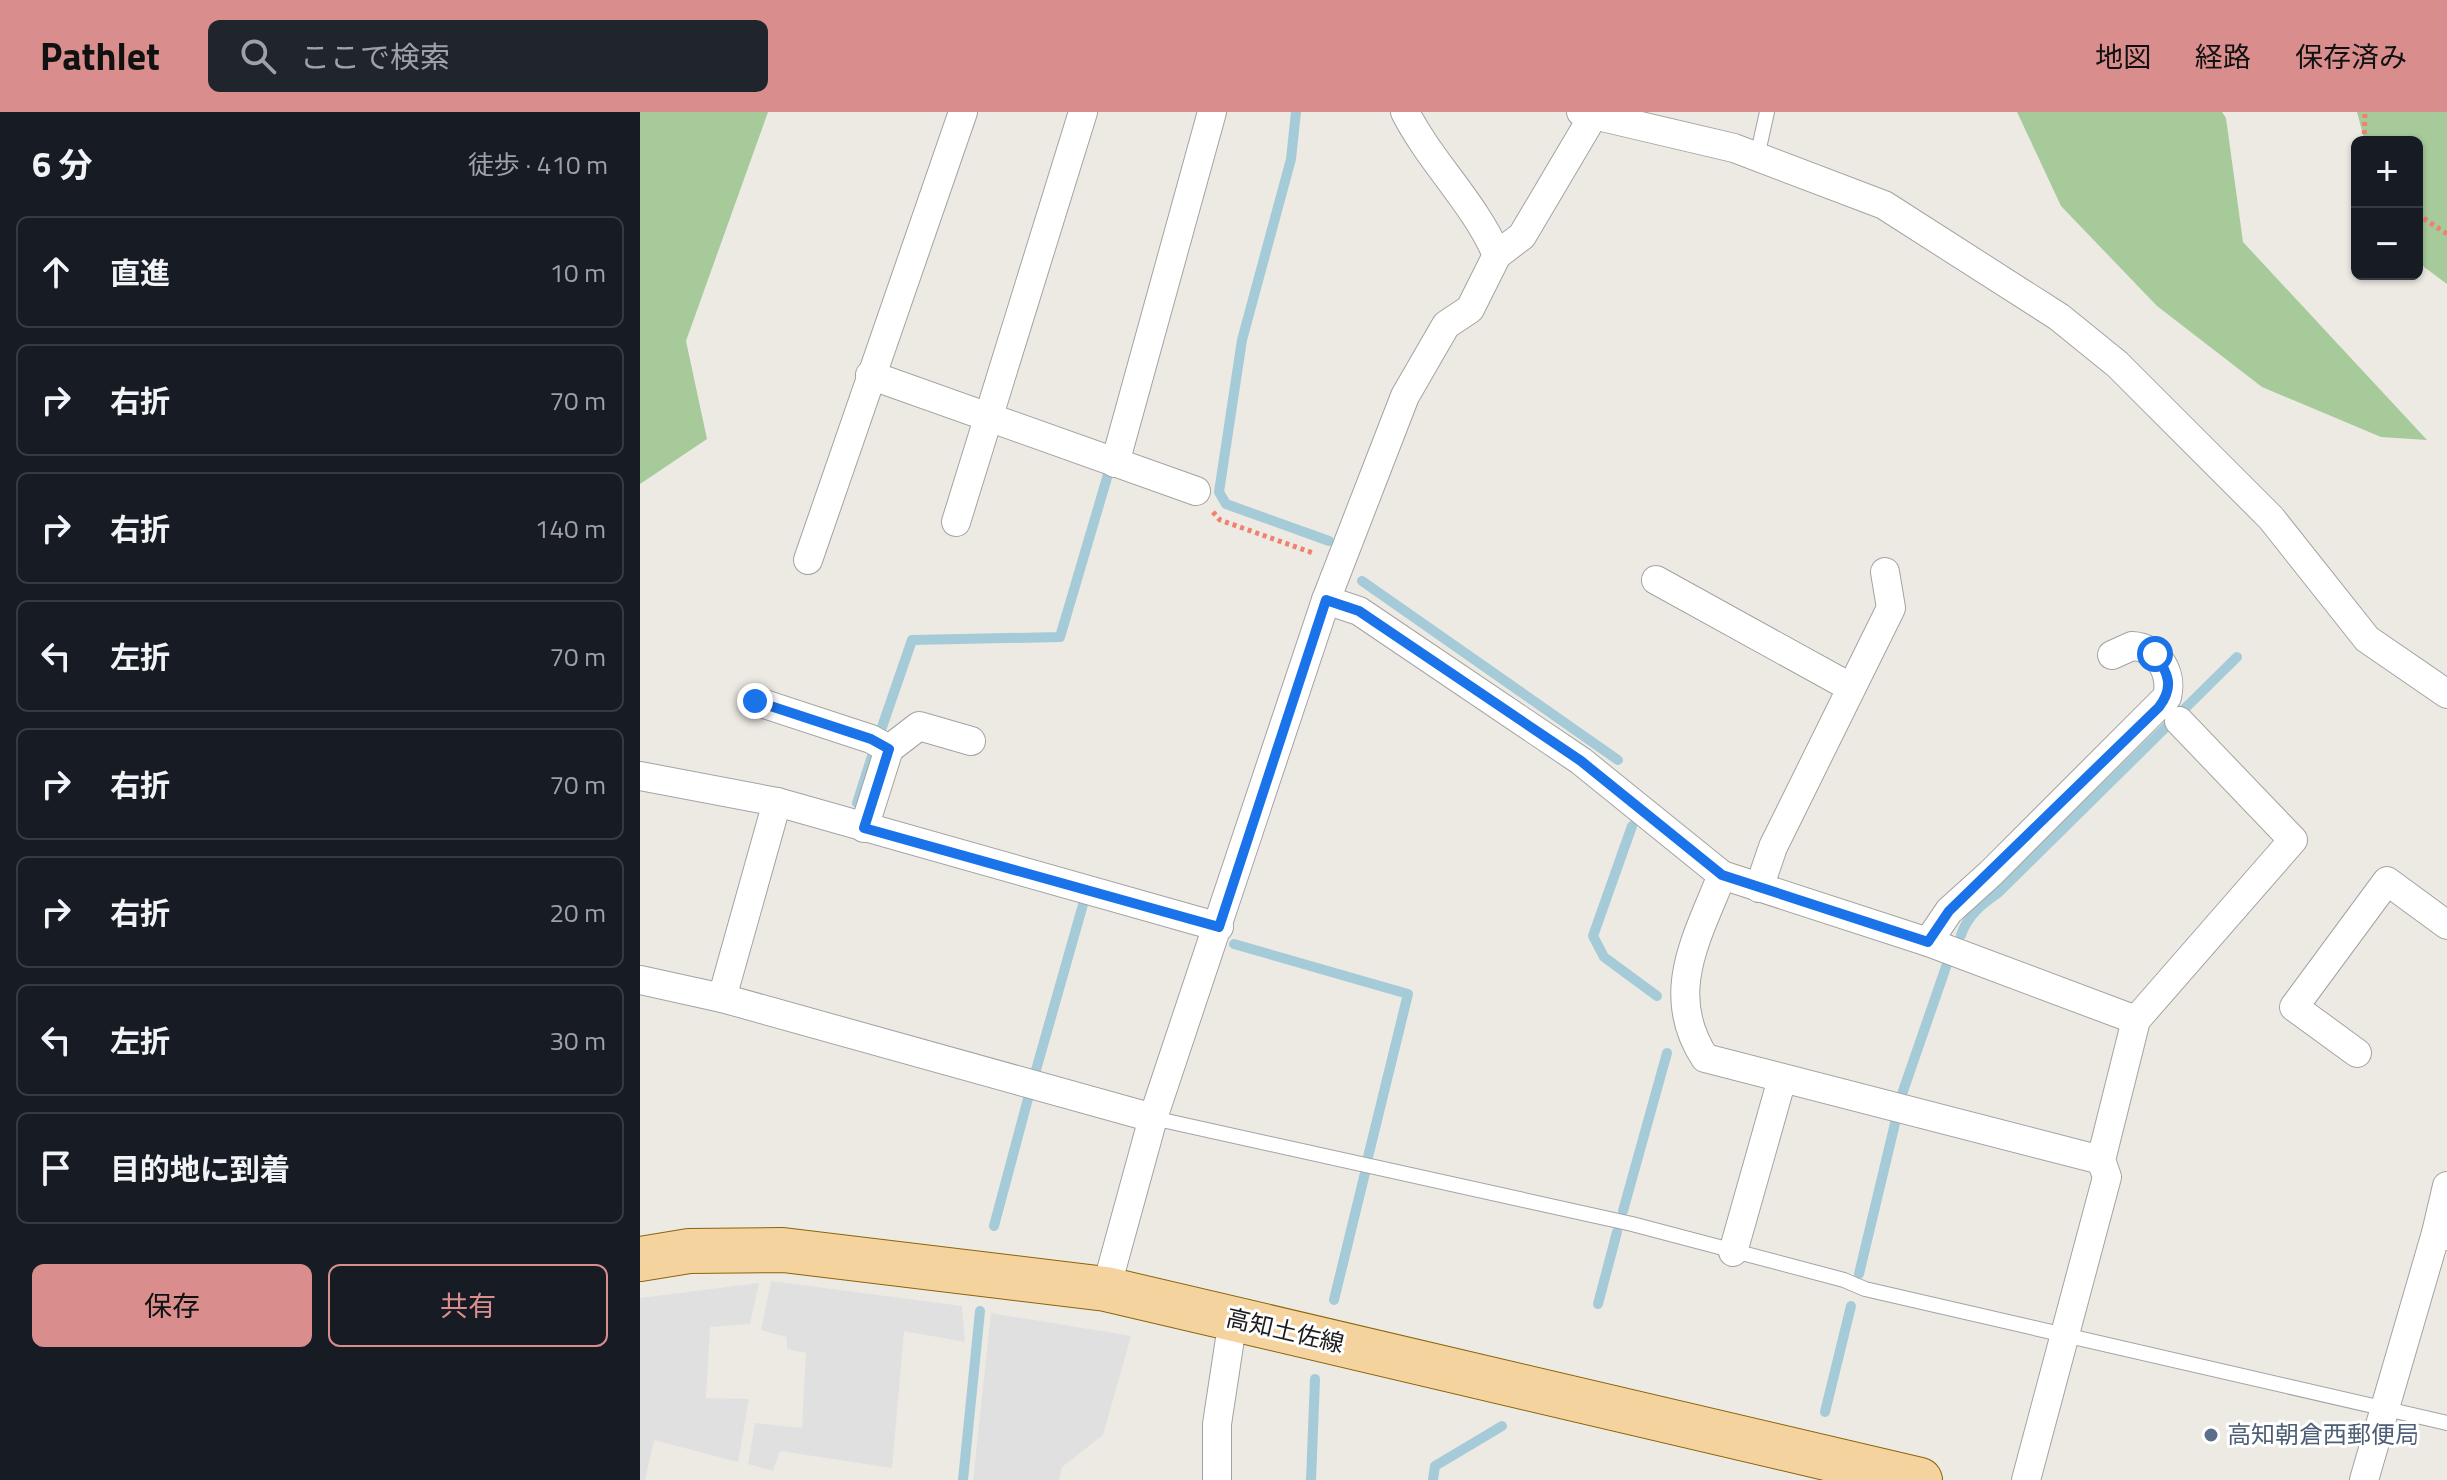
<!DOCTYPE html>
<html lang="ja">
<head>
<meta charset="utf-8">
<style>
	body { margin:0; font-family:"Titillium Web","Noto Sans JP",sans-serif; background:#20242c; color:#f1f3f6 }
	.controls { position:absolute; right:24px; top:24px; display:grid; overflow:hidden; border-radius:12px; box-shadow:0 2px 6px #0004 }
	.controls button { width:72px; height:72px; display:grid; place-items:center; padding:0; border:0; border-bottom:2px solid #363941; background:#171b24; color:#f1f3f6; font:40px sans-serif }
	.stop { position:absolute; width:24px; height:24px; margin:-18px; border:6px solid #1a73e8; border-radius:50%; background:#fff }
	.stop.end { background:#1a73e8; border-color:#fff; box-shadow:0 2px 8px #0008 }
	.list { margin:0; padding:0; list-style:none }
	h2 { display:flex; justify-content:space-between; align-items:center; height:104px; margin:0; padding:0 32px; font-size:34px }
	h2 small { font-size:26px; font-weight:400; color:#9ea1a6 }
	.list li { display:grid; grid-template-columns:52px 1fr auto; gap:24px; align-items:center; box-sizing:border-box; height:112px; margin:0 16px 16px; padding:0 16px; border:2px solid #363941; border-radius:12px }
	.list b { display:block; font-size:30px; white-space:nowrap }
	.list em { font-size:26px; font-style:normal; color:#9ea1a6 }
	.actions { display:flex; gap:16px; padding:24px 32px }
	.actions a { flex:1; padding:18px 0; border:2px solid #d98e8d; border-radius:12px; text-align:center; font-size:28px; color:#d98e8d }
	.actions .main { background:#d98e8d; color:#111 }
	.icon { flex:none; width:44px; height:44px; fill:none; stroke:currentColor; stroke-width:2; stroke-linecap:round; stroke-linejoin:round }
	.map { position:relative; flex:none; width:1807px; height:1368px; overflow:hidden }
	header { display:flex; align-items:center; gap:48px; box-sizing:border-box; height:112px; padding:0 40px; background:#d98e8d; color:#111 }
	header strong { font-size:38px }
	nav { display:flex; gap:44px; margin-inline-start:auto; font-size:28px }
	.search { width:560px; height:72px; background:#20242c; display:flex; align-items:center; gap:20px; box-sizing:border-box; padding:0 28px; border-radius:12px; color:#9ea1a6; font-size:30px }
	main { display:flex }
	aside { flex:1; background:#171b24 }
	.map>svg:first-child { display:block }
</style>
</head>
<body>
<header>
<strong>Pathlet</strong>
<div class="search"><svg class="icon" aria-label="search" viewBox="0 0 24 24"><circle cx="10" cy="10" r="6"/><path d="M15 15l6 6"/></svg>ここで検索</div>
<nav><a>地図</a><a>経路</a><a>保存済み</a></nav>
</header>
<main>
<aside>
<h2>6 分<small>徒歩 · 410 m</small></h2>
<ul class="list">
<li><svg class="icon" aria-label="ahead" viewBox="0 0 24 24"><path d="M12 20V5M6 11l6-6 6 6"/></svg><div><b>直進</b></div><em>10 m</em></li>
<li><svg class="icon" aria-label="right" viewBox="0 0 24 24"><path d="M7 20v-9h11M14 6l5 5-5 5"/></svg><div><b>右折</b></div><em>70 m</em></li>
<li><svg class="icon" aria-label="right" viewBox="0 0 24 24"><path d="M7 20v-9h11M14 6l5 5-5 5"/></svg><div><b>右折</b></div><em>140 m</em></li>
<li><svg class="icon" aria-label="left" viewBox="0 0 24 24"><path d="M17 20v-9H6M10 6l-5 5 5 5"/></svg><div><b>左折</b></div><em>70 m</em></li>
<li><svg class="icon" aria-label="right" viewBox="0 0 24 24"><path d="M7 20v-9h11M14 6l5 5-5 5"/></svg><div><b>右折</b></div><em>70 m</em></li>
<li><svg class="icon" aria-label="right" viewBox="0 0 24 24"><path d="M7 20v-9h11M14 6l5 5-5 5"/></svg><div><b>右折</b></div><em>20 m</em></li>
<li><svg class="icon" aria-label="left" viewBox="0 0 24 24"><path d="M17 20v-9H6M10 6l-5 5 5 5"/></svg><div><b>左折</b></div><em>30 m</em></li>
<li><svg class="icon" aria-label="arrive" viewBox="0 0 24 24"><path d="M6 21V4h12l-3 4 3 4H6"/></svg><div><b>目的地に到着</b></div></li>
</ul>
<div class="actions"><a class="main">保存</a><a>共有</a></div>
</aside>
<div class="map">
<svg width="1807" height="1368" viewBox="0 0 1807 1368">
	<rect width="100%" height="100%" fill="#edeae3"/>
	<g fill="#a6ca9a">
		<path d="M 0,0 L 128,0 L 46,229 L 67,327 L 0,372 Z"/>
		<path d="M 1377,0 L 1582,0 L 1586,6 L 1603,130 L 1787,328 L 1741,325 L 1622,275 L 1517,194 L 1421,94 Z"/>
		<path d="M 1717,0 L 1807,0 L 1807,172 L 1784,155 L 1777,141 L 1777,30 L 1725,30 Z"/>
	</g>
	<g fill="#e0e0e0">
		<path d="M 131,1169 L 322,1194 L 325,1230 L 264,1219 L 252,1356 L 140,1339 L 133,1359 L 108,1352 L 115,1311 L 162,1316 L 166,1241 L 147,1237 L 147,1225 L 121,1218 Z"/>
		<path d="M 119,1171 L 110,1212 L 70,1215 L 66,1286 L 109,1287 L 98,1350 L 14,1328 L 5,1368 L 0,1368 L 0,1186 Z"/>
		<path d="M 351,1201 L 491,1224 L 463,1323 L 422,1355 L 419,1368 L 333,1368 Z"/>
	</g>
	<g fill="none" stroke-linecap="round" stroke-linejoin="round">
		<g stroke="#a5cbd8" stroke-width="10">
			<path d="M 656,0 L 651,47 L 602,228 L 579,380 L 586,392 L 689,429"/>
			<path d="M 722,469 L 978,648"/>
			<path d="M 241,618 L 272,528 L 420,525 L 469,359"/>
			<path d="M 217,691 L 232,644"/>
			<path d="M 992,714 L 953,824 L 964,845 L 1017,884"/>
			<path d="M 1321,823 C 1328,803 1341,793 1358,781 L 1597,545"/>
			<path d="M 594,832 L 768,882 L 728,1045"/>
			<path d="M 396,958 L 444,789"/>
			<path d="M 1261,985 L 1307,852"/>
			<path d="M 983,1099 L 1027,941"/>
			<path d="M 354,1114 L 389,983"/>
			<path d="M 1219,1162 L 1257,1003"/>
			<path d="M 694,1188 L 725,1061"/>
			<path d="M 958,1192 L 977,1120"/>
			<path d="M 1185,1300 L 1211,1194"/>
			<path d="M 323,1368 L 340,1199"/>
			<path d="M 671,1368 L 675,1267"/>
			<path d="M 793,1368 L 795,1354 L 862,1314"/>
		</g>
		<defs>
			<g id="service">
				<path d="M 1117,45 L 1127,0"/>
				<path d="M 513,1006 L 992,1112 L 1204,1168 L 1225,1177 L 1807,1311"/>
			</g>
			<g id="minor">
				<path d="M 765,0 C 791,51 834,90 857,143"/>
				<path d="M 941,0 L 1094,36 L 1244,93 L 1419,205 L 1477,252 L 1631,406 L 1727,527 L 1807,582"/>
				<path d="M 230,263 L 556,379"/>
				<path d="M 475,351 L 572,0"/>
				<path d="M 316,410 L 443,0"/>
				<path d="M 168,448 L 323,0"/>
				<path d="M 1016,468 L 1210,575"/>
				<path d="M 686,488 L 719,499 L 941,649 L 1082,763 L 1288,830 L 1496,908"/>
				<path d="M 115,589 L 231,627 L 249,637"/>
				<path d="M 0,664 L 137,690 L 579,815"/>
				<path d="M 137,690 L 82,886 L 513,1006"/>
				<path d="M 224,716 L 249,637 L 279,614 L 331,629"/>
				<path d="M 1082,763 C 1057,826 1023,882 1065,946 L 1461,1048 L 1496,908 L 1653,728 L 1539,609"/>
				<path d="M 1119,776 L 1133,735 L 1251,496 L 1245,460"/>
				<path d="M 1288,830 L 1309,799 L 1350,762 L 1527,585 C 1533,561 1518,535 1492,534 L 1472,543"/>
				<path d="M 0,868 L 82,886"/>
				<path d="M 1717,941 L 1654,895 L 1747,769 L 1807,813"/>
				<path d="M 1807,1074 L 1796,1121 L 1807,1124"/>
				<path d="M 1093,1140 L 1142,967"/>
				<path d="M 466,1177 L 513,1006 L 686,488 L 765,284 L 806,213 L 830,197 L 857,143 L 882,124 L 953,4"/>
				<path d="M 577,1368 L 577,1312 L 593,1207"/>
				<path d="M 1386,1368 L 1467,1065 L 1461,1048"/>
				<path d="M 1724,1368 L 1796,1121"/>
			</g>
			<path id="primary" d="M 0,1147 L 49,1139 L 143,1138 L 466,1177 L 1280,1368"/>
		</defs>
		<use href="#service" stroke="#a3a3a3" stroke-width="16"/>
		<use href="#minor" stroke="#a3a3a3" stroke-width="30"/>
		<use href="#primary" stroke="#8b640a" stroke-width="46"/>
		<g stroke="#f08170" stroke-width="5" stroke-dasharray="4 4" stroke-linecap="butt">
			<path d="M 1724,30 L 1725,0"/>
			<path d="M 1777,102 L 1807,122"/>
			<path d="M 573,400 L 580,408 L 673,441"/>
		</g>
		<use href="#service" stroke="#fff" stroke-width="14"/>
		<use href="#minor" stroke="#fff" stroke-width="28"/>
		<use href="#primary" stroke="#f5d39f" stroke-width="44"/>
	</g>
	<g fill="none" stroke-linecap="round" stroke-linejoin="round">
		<path stroke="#1a73e8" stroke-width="10" d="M 115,589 L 231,627 L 249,637 L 224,716 L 579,815 L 686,488 L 719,499 L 941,649 L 1082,763 L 1288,830 L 1309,799 L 1519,595 C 1534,575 1529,562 1515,542"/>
	</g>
	<circle fill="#5c6f8a" stroke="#fff" stroke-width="3" cx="1571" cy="1323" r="8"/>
	<g text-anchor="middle" stroke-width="6" stroke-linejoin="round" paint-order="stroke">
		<g font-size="24" fill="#1c1c1c" stroke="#fff">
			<text transform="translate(645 1219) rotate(13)" y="8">高知土佐線</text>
		</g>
		<g font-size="24" fill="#4e5e75" stroke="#fff" text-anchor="start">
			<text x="1587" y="1331">高知朝倉西郵便局</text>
		</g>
	</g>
</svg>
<div class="controls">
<button>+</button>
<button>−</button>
</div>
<div class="stop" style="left:1515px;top:542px"></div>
<div class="stop end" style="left:115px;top:589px"></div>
</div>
</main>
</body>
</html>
